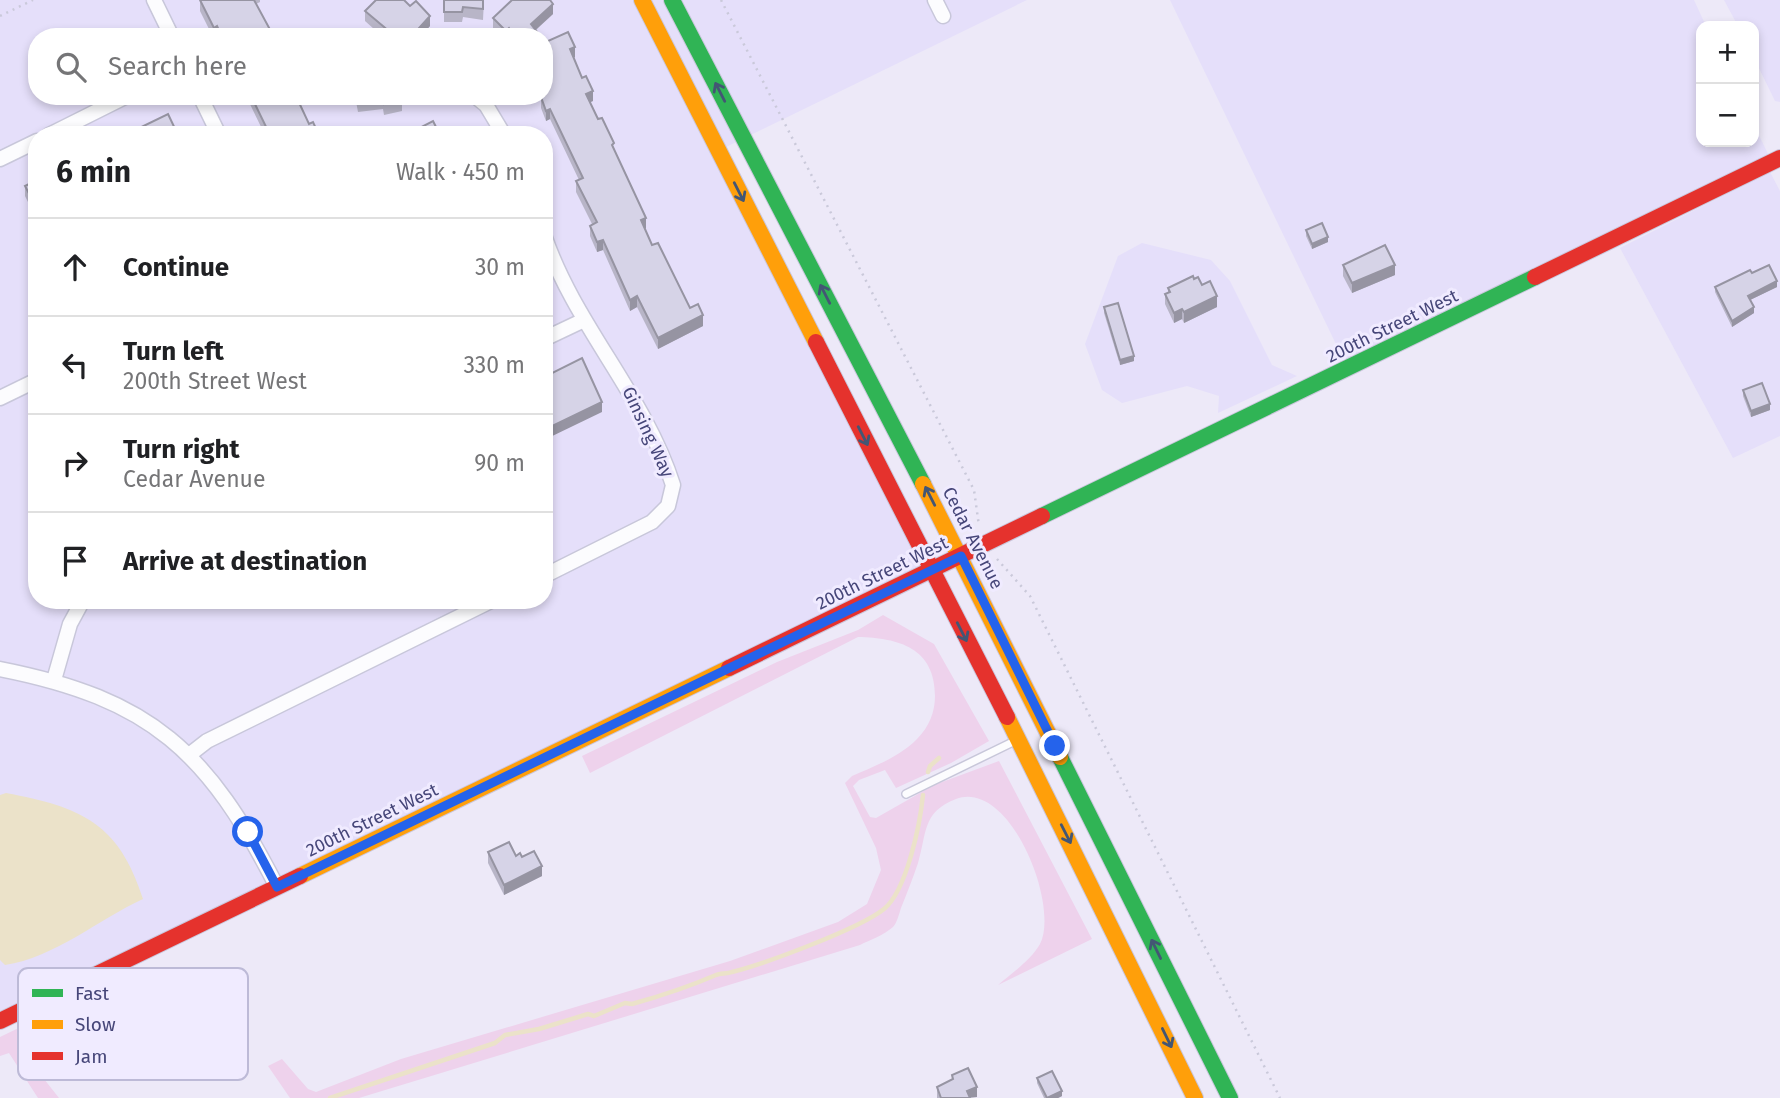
<!DOCTYPE html>
<html lang="en">
<head>
<meta charset="utf-8">
<style>
	body { margin:0; font-family:"Fira Sans",sans-serif; background:#f2f2f2; color:#202124 }
	.controls { position:absolute; right:21px; top:21px; display:grid; overflow:hidden; border-radius:14px; box-shadow:0 4px 10px #0003 }
	.controls button { width:63px; height:63px; display:grid; place-items:center; padding:0; border:0; border-bottom:2px solid #e0e0e0; background:#fff; color:#202124; font:35px sans-serif }
	.stop { position:absolute; width:21px; height:21px; margin:-16px; border:5px solid #2563eb; border-radius:50%; background:#fff }
	.stop.end { background:#2563eb; border-color:#fff; box-shadow:0 2px 7px #0008 }
	.list { margin:0; padding:0; list-style:none }
	h2 { display:flex; justify-content:space-between; align-items:center; height:91px; margin:0; padding:0 28px; font-size:30px }
	h2 small { font-size:23px; font-weight:400; color:#757577 }
	.list li { display:grid; grid-template-columns:46px 1fr auto; gap:21px; align-items:center; box-sizing:border-box; height:98px; padding:0 28px; border-top:2px solid #e0e0e0 }
	.list b { display:block; font-size:26px; white-space:nowrap }
	.list p { margin:0; font-size:23px; white-space:nowrap; color:#757577 }
	.list em { font-size:23px; font-style:normal; color:#757577 }
	.icon { flex:none; width:38px; height:38px; fill:none; stroke:currentColor; stroke-width:2; stroke-linecap:round; stroke-linejoin:round }
	.map { position:relative; flex:none; width:1780px; height:1098px; overflow:hidden }
	.search { position:absolute; background:#fff; box-shadow:0 4px 10px #0003; left:28px; top:28px; width:525px; height:77px; display:flex; align-items:center; gap:18px; box-sizing:border-box; padding:0 24px; border-radius:28px; color:#757577; font-size:26px }
	.panel { position:absolute; background:#fff; box-shadow:0 4px 10px #0003; left:28px; top:126px; width:525px; height:483px; border-radius:28px }
	.map>svg:first-child { display:block }
</style>
</head>
<body>
<div class="map">
<svg width="1780" height="1098" viewBox="0 0 1780 1098">
	<rect width="100%" height="100%" fill="#ede9f8"/>
	<g fill="#e5dffa" fill-rule="evenodd">
		<path d="M 0,0 L 1027,0 L 726,147 L 931,571 L 0,1021 ZM 37,37 L 544,37 L 544,96 L 37,96 ZM 37,135 L 544,135 L 544,600 L 37,600 Z"/>
		<path d="M 1170,0 L 1694,0 L 1706,26 L 1701,26 L 1701,142 L 1754,142 L 1754,125 L 1772,162 L 1348,369 Z"/>
		<path d="M 1724,0 L 1780,0 L 1780,102 L 1775,101 L 1754,58 L 1754,26 L 1738,26 Z"/>
		<path d="M 1770,172 L 1780,191 L 1780,436 L 1733,458 L 1620,248 Z"/>
		<path d="M 1142,243 L 1211,260 L 1230,281 L 1272,365 L 1297,376 L 1218,413 L 1219,396 L 1187,386 L 1122,403 L 1102,390 L 1085,344 L 1118,256 Z"/>
	</g>
	<g fill="#eed2ec">
		<path d="M 883,615 L 934,644 L 989,741 L 951,763 L 896,788 L 885,770 L 859,780 L 853,786 L 870,817 L 876,818 L 934,785 L 999,761 L 1092,939 L 998,985 C 1012,973 1031,960 1040,944 C 1060,905 1010,779 956,799 C 922,812 927,833 918,863 C 913,878 907,893 901,908 C 899,914 897,923 893,927 C 884,935 870,940 860,945 L 359,1098 L 290,1098 L 268,1066 L 282,1059 L 308,1089 L 316,1092 L 401,1059 L 730,961 L 838,922 L 867,904 L 881,870 L 876,848 L 845,783 L 852,776 C 873,767 901,756 917,739 C 929,727 935,712 935,696 C 935,648 899,638 858,637 L 590,773 L 582,756 L 777,662 L 858,630 Z"/>
		<path d="M 93,992 L 100,1005 L 36,1038 L 31,1047 L 44,1079 L 59,1098 L 38,1098 L 9,1053 L 0,1056 L 0,1037 Z"/>
	</g>
	<path fill="#ebe2c9" d="M 6,793 C 81,807 119,823 143,899 C 99,919 54,958 5,965 L 0,960 L 0,795 Z"/>
	<g fill="none" stroke-linecap="round" stroke-linejoin="round">
		<g stroke="#ebe2c9" stroke-width="4.5">
			<path d="M 928,772 L 930,766 L 939,758"/>
			<path d="M 330,1098 L 495,1043 L 505,1035 L 539,1029 L 588,1014 L 594,1016 L 625,1003 L 632,1004 C 661,996 688,987 716,975 C 720,973 727,974 732,972 C 764,964 859,929 884,909 C 907,890 920,824 923,795"/>
		</g>
		<defs>
			<path id="lane" d="M 906,794 L 1017,740"/>
			<g id="street">
				<path d="M 154,0 L 172,37"/>
				<path d="M 935,0 L 943,16"/>
				<path d="M 200,96 L 219,135"/>
				<path d="M 475,96 L 486,105 L 504,135"/>
				<path d="M 49,135 L 127,96"/>
				<path d="M 0,159 L 37,141"/>
				<path d="M 544,235 C 575,326 644,394 673,485 L 668,506 L 652,522 L 544,576"/>
				<path d="M 544,339 L 582,321"/>
				<path d="M 0,398 L 37,380"/>
				<path d="M 0,669 C 152,699 208,752 277,887"/>
				<path d="M 54,680 L 70,624 L 83,600"/>
				<path d="M 189,755 L 207,741 L 493,600"/>
			</g>
			<g id="fast">
				<path d="M 672,0 L 923,484"/>
				<path d="M 1042,516 L 1535,277"/>
				<path d="M 1060,757 L 1230,1098"/>
			</g>
			<g id="slow">
				<path d="M 642,0 L 816,342"/>
				<path d="M 923,484 L 1060,757"/>
				<path d="M 1007,717 L 1195,1098"/>
				<path d="M 300,876 L 729,668"/>
			</g>
			<g id="jam">
				<path d="M 1535,277 L 1780,158"/>
				<path d="M 816,342 L 1007,717"/>
				<path d="M 729,668 L 1042,516"/>
				<path d="M 0,1021 L 300,876"/>
			</g>
		</defs>
		<use href="#lane" stroke="#c8c7da" stroke-width="10"/>
		<use href="#street" stroke="#c8c7da" stroke-width="17"/>
		<use href="#fast" stroke="#cac7dc" stroke-width="18"/>
		<use href="#slow" stroke="#cac7dc" stroke-width="18"/>
		<use href="#jam" stroke="#cac7dc" stroke-width="18"/>
		<g stroke="#cac9da" stroke-width="2.5" stroke-dasharray="2 5" stroke-linecap="butt">
			<path d="M 721,0 L 974,490 L 979,526"/>
			<path d="M 0,16 L 33,0"/>
			<path d="M 997,559 L 1030,596 L 1280,1098"/>
		</g>
		<use href="#lane" stroke="#fcfcfe" stroke-width="7"/>
		<use href="#street" stroke="#fcfcfe" stroke-width="14"/>
		<use href="#fast" stroke="#30b455" stroke-width="16"/>
		<use href="#slow" stroke="#ff9f0a" stroke-width="16"/>
		<use href="#jam" stroke="#e5322d" stroke-width="16"/>
	</g>
	<g fill="#b8b5c7">
		<path d="M 200,0 L 260,0 L 260,2 L 256,4 L 274,37 L 213,37 L 200,11 Z"/>
		<path d="M 444,0 L 484,0 L 483,20 L 463,17 L 462,22 L 444,22 Z"/>
		<path d="M 365,11 L 430,26 L 420,37 L 383,37 L 365,21 Z"/>
		<path d="M 553,14 L 536,30 L 541,37 L 501,37 L 493,28 L 493,18 Z"/>
		<path d="M 544,41 L 575,57 L 573,58 L 593,101 L 590,102 L 614,151 L 646,228 L 645,229 L 652,245 L 690,308 L 703,326 L 658,349 L 637,307 L 630,311 L 603,250 L 597,252 L 590,236 L 590,226 L 592,224 L 576,192 L 576,181 L 579,180 L 550,119 L 546,121 L 541,108 L 541,96 L 544,96 Z"/>
		<path d="M 246,96 L 296,96 L 309,124 L 319,135 L 265,135 Z"/>
		<path d="M 355,96 L 402,96 L 402,111 L 384,115 L 383,109 L 358,112 Z"/>
		<path d="M 37,180 L 34,214 L 25,196 L 25,186 Z"/>
		<path d="M 1306,230 L 1328,242 L 1312,249 L 1306,236 Z"/>
		<path d="M 1343,265 L 1395,275 L 1352,293 L 1343,276 Z"/>
		<path d="M 1752,273 L 1777,287 L 1750,300 L 1754,313 L 1732,327 L 1715,292 L 1715,287 Z"/>
		<path d="M 1194,279 L 1202,285 L 1217,307 L 1184,323 L 1182,319 L 1174,323 L 1165,304 L 1165,294 L 1168,292 L 1168,288 Z"/>
		<path d="M 1104,307 L 1134,361 L 1120,365 L 1104,313 Z"/>
		<path d="M 1743,390 L 1770,410 L 1751,417 L 1743,396 Z"/>
		<path d="M 488,852 L 522,857 L 542,876 L 504,895 L 488,863 Z"/>
		<path d="M 952,1075 L 977,1097 L 937,1098 L 937,1087 L 952,1080 Z"/>
		<path d="M 1037,1078 L 1062,1096 L 1058,1098 L 1044,1098 L 1037,1083 Z"/>
	</g>
	<g fill="#9694a2">
		<path d="M 553,4 L 553,14 L 531,34 L 531,24 Z"/>
		<path d="M 430,16 L 430,26 L 420,37 L 411,37 Z"/>
		<path d="M 217,26 L 217,37 L 214,37 L 214,28 Z"/>
		<path d="M 509,28 L 509,37 L 506,37 L 506,31 Z"/>
		<path d="M 575,47 L 575,57 L 570,60 L 570,49 Z"/>
		<path d="M 593,91 L 593,101 L 586,104 L 586,94 Z"/>
		<path d="M 550,109 L 550,119 L 546,121 L 546,111 Z"/>
		<path d="M 37,202 L 37,212 L 34,214 L 34,203 Z"/>
		<path d="M 646,218 L 646,228 L 641,231 L 641,220 Z"/>
		<path d="M 1328,237 L 1328,242 L 1312,249 L 1312,244 Z"/>
		<path d="M 603,240 L 603,250 L 597,252 L 597,242 Z"/>
		<path d="M 1395,265 L 1395,275 L 1352,293 L 1352,283 Z"/>
		<path d="M 1777,281 L 1777,287 L 1748,301 L 1748,296 Z"/>
		<path d="M 637,296 L 637,307 L 630,311 L 630,300 Z"/>
		<path d="M 1217,296 L 1217,307 L 1184,323 L 1184,312 Z"/>
		<path d="M 1754,307 L 1754,313 L 1732,327 L 1732,321 Z"/>
		<path d="M 1182,309 L 1182,319 L 1174,323 L 1174,313 Z"/>
		<path d="M 703,315 L 703,326 L 658,349 L 658,338 Z"/>
		<path d="M 1134,356 L 1134,361 L 1120,365 L 1120,360 Z"/>
		<path d="M 602,402 L 602,412 L 544,440 L 544,430 Z"/>
		<path d="M 1770,404 L 1770,410 L 1751,417 L 1751,411 Z"/>
		<path d="M 542,866 L 542,876 L 504,895 L 504,885 Z"/>
		<path d="M 977,1087 L 977,1097 L 967,1098 L 967,1091 Z"/>
		<path d="M 1062,1091 L 1062,1096 L 1058,1098 L 1048,1098 Z"/>
	</g>
	<g fill="#d6d3e7" stroke="#9694a2" stroke-width="2">
		<path d="M 200,0 L 254,0 L 274,37 L 222,37 L 217,26 L 214,28 Z"/>
		<path d="M 376,0 L 404,0 L 410,6 L 416,1 L 430,16 L 411,37 L 396,37 L 365,11 Z"/>
		<path d="M 444,0 L 483,0 L 483,9 L 463,7 L 462,12 L 444,12 Z"/>
		<path d="M 512,0 L 550,0 L 553,4 L 531,24 L 541,37 L 516,37 L 509,28 L 506,31 L 493,18 Z"/>
		<path d="M 568,32 L 575,47 L 570,49 L 582,78 L 586,76 L 593,91 L 586,94 L 598,119 L 602,118 L 614,143 L 612,145 L 646,218 L 641,220 L 652,245 L 658,243 L 690,308 L 698,304 L 703,315 L 658,338 L 637,296 L 630,300 L 603,240 L 597,242 L 590,226 L 597,222 L 576,181 L 583,178 L 550,109 L 546,111 L 541,97 L 545,95 L 544,41 L 546,42 Z"/>
		<path d="M 251,96 L 296,96 L 309,124 L 313,122 L 319,135 L 270,135 Z"/>
		<path d="M 357,96 L 402,96 L 402,101 L 384,104 L 383,98 L 358,102 Z"/>
		<path d="M 168,114 L 178,135 L 125,135 Z"/>
		<path d="M 433,121 L 440,135 L 406,135 Z"/>
		<path d="M 37,180 L 37,202 L 34,203 L 25,186 Z"/>
		<path d="M 1322,223 L 1328,237 L 1312,244 L 1306,230 Z"/>
		<path d="M 1385,245 L 1395,265 L 1352,283 L 1343,265 Z"/>
		<path d="M 1769,265 L 1777,281 L 1748,296 L 1754,307 L 1732,321 L 1715,287 L 1750,270 L 1752,273 Z"/>
		<path d="M 1193,276 L 1194,279 L 1198,277 L 1202,285 L 1210,281 L 1217,296 L 1184,312 L 1182,309 L 1174,313 L 1165,294 L 1170,292 L 1168,288 Z"/>
		<path d="M 1118,303 L 1134,356 L 1120,360 L 1104,307 Z"/>
		<path d="M 582,358 L 602,402 L 544,430 L 544,377 Z"/>
		<path d="M 1762,383 L 1770,404 L 1751,411 L 1743,390 Z"/>
		<path d="M 509,842 L 516,856 L 520,853 L 522,857 L 534,851 L 542,866 L 504,885 L 488,852 Z"/>
		<path d="M 968,1068 L 977,1087 L 967,1091 L 970,1098 L 941,1098 L 937,1087 L 953,1079 L 952,1075 Z"/>
		<path d="M 1052,1071 L 1062,1091 L 1047,1098 L 1037,1078 Z"/>
	</g>
	<defs><path id="oneway-shaft" d="M-6 0H5M1.5-3L5.5 0L1.5 3" fill="none" stroke-width="1.6" stroke-linecap="round" stroke-linejoin="round" transform="scale(1.75)"/></defs>
	<g stroke="#435674">
		<use href="#oneway-shaft" transform="translate(720 92) rotate(-117)"/>
		<use href="#oneway-shaft" transform="translate(739 192) rotate(63)"/>
		<use href="#oneway-shaft" transform="translate(825 294) rotate(-117)"/>
		<use href="#oneway-shaft" transform="translate(863 436) rotate(63)"/>
		<use href="#oneway-shaft" transform="translate(930 496) rotate(-117)"/>
		<use href="#oneway-shaft" transform="translate(962 632) rotate(63)"/>
		<use href="#oneway-shaft" transform="translate(1066 834) rotate(63)"/>
		<use href="#oneway-shaft" transform="translate(1156 949) rotate(-116)"/>
		<use href="#oneway-shaft" transform="translate(1167 1038) rotate(64)"/>
	</g>
	<g fill="none" stroke-linecap="round" stroke-linejoin="round">
		<path stroke="#2563eb" stroke-width="9" d="M 248,832 L 277,887 L 961,556 L 1055,746"/>
	</g>
	<g text-anchor="middle" stroke-width="6" stroke-linejoin="round" paint-order="stroke">
		<g font-size="18" fill="#464679" stroke="#f0ebff">
			<text transform="translate(1392 326) rotate(-26)" y="6">200th Street West</text>
			<text transform="translate(648 432) rotate(65)" y="6">Ginsing Way</text>
			<text transform="translate(973 538) rotate(63)" y="6">Cedar Avenue</text>
			<text transform="translate(882 573) rotate(-26)" y="6">200th Street West</text>
			<text transform="translate(372 820) rotate(-26)" y="6">200th Street West</text>
		</g>
	</g>
	<rect x="18" y="968" width="230" height="112" rx="10" fill="#f0ebff" stroke="#bdbad7" stroke-width="2"/>
	<rect x="32" y="989" width="31" height="8" fill="#30b455"/>
	<rect x="32" y="1020" width="31" height="9" fill="#ff9f0a"/>
	<rect x="32" y="1052" width="31" height="8" fill="#e5322d"/>
	<g font-size="19" fill="#464679">
		<text x="75" y="1000">Fast</text>
		<text x="75" y="1031">Slow</text>
		<text x="75" y="1063">Jam</text>
	</g>
</svg>
<div class="controls">
<button>+</button>
<button>−</button>
</div>
<div class="stop" style="left:248px;top:832px"></div>
<div class="stop end" style="left:1055px;top:746px"></div>
<div class="search"><svg class="icon" aria-label="search" viewBox="0 0 24 24"><circle cx="10" cy="10" r="6"/><path d="M15 15l6 6"/></svg>Search here</div>
<section class="panel">
<h2>6 min<small>Walk · 450 m</small></h2>
<ul class="list">
<li><svg class="icon" aria-label="ahead" viewBox="0 0 24 24"><path d="M12 20V5M6 11l6-6 6 6"/></svg><div><b>Continue</b></div><em>30 m</em></li>
<li><svg class="icon" aria-label="left" viewBox="0 0 24 24"><path d="M17 20v-9H6M10 6l-5 5 5 5"/></svg><div><b>Turn left</b><p>200th Street West</p></div><em>330 m</em></li>
<li><svg class="icon" aria-label="right" viewBox="0 0 24 24"><path d="M7 20v-9h11M14 6l5 5-5 5"/></svg><div><b>Turn right</b><p>Cedar Avenue</p></div><em>90 m</em></li>
<li><svg class="icon" aria-label="arrive" viewBox="0 0 24 24"><path d="M6 21V4h12l-3 4 3 4H6"/></svg><div><b>Arrive at destination</b></div></li>
</ul>
</section>
</div>
</body>
</html>
